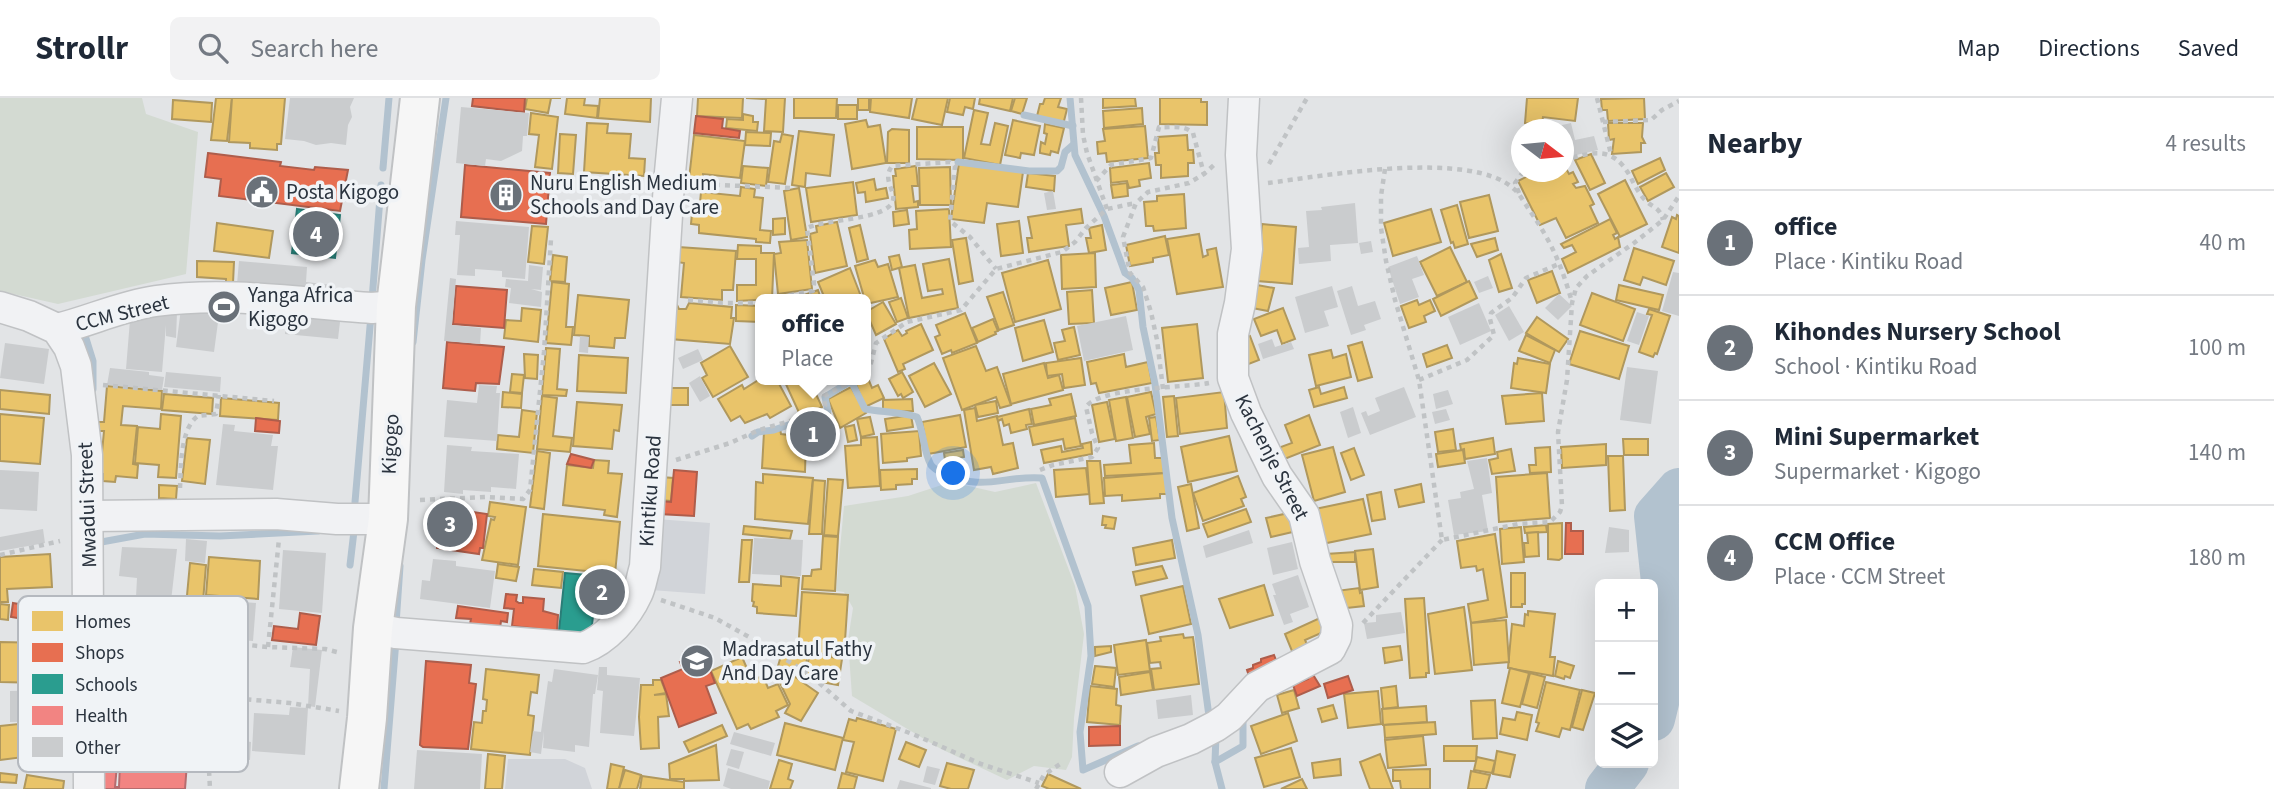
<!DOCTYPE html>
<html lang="en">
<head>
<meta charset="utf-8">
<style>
	body { margin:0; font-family:"Source Sans 3",sans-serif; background:#f2f2f3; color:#1f2937 }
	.controls { position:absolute; right:21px; bottom:21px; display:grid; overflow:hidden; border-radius:10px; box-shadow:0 7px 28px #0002 }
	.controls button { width:63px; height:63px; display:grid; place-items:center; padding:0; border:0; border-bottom:2px solid #e0e1e3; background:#fff; color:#1f2937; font:35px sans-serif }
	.compass { position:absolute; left:1511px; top:21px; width:63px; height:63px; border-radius:50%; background:#fff; box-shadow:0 7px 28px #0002; rotate:106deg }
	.you { position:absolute; left:954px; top:376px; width:24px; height:24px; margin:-18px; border:5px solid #fff; border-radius:50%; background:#1a73e8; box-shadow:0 0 0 10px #1a73e833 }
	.badge { display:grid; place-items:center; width:46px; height:46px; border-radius:50%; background:#6a7179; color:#fff; font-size:23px; font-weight:700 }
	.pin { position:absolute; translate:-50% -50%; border:4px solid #fff; box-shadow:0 2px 7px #0006 }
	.popup { position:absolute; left:755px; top:196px; width:116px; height:91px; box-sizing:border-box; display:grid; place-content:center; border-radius:10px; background:#fff; filter:drop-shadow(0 2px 5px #0005); font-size:23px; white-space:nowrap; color:#747a83 }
	.popup b { font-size:26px; color:#1f2937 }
	.popup::after { content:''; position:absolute; left:50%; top:100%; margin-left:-14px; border:14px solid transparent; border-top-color:#fff }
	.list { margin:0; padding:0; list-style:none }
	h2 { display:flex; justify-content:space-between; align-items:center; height:91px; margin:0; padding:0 28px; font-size:30px }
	h2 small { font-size:23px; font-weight:400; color:#747a83 }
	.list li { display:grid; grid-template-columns:46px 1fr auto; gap:21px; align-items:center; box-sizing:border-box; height:105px; padding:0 28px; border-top:2px solid #e0e1e3 }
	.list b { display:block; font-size:26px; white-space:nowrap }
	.list p { margin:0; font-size:23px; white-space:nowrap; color:#747a83 }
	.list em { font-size:23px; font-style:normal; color:#747a83 }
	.icon { flex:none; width:38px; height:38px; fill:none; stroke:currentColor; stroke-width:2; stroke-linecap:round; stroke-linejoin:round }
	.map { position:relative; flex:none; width:1679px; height:691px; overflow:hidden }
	header { display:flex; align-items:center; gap:42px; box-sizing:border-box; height:98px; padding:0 35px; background:#fff; border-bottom:2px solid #e0e1e3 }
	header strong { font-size:33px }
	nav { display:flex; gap:38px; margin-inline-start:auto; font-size:24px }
	.search { width:490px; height:63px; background:#f2f2f3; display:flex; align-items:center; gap:18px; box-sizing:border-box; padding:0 24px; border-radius:10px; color:#747a83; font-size:26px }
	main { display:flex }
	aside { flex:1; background:#fff }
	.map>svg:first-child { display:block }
</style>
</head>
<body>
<header>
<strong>Strollr</strong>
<div class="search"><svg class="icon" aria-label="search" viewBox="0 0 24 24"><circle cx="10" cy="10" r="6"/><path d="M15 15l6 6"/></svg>Search here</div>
<nav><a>Map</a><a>Directions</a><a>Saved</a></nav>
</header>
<main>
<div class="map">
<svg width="1679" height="691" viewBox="0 0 1679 691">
	<rect width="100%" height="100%" fill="#e2e4e6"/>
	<g fill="#d1d4d9">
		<path d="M 656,421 L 710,425 L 705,496 L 651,492 Z"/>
		<path d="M 508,661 L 565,661 L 585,670 L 592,691 L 505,691 Z"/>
	</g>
	<g fill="#d3dad2">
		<path d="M 0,0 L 142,0 L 146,16 L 198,34 L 186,176 L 58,206 L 0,193 Z"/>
		<path d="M 951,384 L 995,394 L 1036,385 L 1075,488 L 1084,536 L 1074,620 L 1072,659 L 1066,672 L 1034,668 L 1007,682 L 941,651 L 852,598 L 848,542 L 853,510 L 844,494 L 836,493 L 844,408 L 908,398 Z"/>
	</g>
	<g fill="#e9c46a" stroke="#b0985d" stroke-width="2">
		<path d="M 216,0 L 232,0 L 227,43 L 211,42 Z"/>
		<path d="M 232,0 L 285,0 L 281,46 L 277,46 L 277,52 L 250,50 L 250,45 L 229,44 Z"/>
		<path d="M 527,0 L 561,0 L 551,0 L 548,15 L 525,11 Z"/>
		<path d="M 567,0 L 585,0 L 584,7 L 598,8 L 597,20 L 565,16 Z"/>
		<path d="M 600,0 L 651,0 L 650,24 L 598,20 Z"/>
		<path d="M 698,0 L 743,0 L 742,20 L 697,18 Z"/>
		<path d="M 746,0 L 785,0 L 783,34 L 764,33 L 766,1 Z"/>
		<path d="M 794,0 L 837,0 L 836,20 L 794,20 Z"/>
		<rect x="858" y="0" width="11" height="12"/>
		<path d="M 871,0 L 912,0 L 909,20 L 870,14 Z"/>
		<path d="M 917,0 L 948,0 L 942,27 L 912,21 Z"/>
		<path d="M 950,0 L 975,0 L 973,11 L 965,9 L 963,17 L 947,14 Z"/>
		<path d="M 980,0 L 1013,0 L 1010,13 L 979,6 Z"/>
		<path d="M 1015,0 L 1027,0 L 1022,16 L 1011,13 Z"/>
		<path d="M 1045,0 L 1061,0 L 1058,9 L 1067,11 L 1063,27 L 1037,18 L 1040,6 L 1043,6 Z"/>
		<path d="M 1103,0 L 1135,0 L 1136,8 L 1103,10 Z"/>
		<path d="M 1160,0 L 1201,0 L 1201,4 L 1207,4 L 1207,27 L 1160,26 Z"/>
		<path d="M 1527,0 L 1578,0 L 1575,23 L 1543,19 L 1542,25 L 1539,24 L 1539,26 L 1525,25 Z"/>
		<path d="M 1644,0 L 1645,21 L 1608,23 L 1607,12 L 1602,12 L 1601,1 Z"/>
		<path d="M 173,2 L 212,5 L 211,24 L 172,21 Z"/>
		<rect x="838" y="7" width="19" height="14"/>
		<path d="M 1142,10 L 1143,26 L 1104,30 L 1103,13 Z"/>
		<path d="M 974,12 L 988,15 L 981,46 L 990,47 L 995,25 L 1008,28 L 1000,67 L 964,60 Z"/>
		<path d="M 531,15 L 558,19 L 552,71 L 535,69 L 539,37 L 529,36 Z"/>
		<path d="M 743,16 L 753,18 L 753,24 L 758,24 L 757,33 L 726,30 L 727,21 L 743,22 Z"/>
		<path d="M 866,22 L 868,29 L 880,27 L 886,65 L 852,71 L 845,26 Z"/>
		<path d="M 1013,22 L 1040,28 L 1034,57 L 1021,55 L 1020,60 L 1005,57 Z"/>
		<path d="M 587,25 L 608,26 L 607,35 L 631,36 L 629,60 L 645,61 L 644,78 L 584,74 Z"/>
		<path d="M 1608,25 L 1643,25 L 1642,39 L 1645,45 L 1641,45 L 1641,54 L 1612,56 L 1614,41 L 1609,42 Z"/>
		<path d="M 1045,26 L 1064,30 L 1058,55 L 1051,53 L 1050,57 L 1040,55 L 1040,52 L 1041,44 L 1045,46 L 1047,36 L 1044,35 Z"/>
		<path d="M 1145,28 L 1148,60 L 1107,64 L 1106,55 L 1098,56 L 1097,44 L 1105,43 L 1103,31 Z"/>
		<path d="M 917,29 L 963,29 L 963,62 L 917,61 Z"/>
		<path d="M 892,31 L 909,32 L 909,65 L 887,65 L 888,34 Z"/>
		<path d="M 799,33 L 834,37 L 830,78 L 806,75 L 805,89 L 792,87 Z"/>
		<path d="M 746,34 L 771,35 L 770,48 L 745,47 Z"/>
		<path d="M 560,36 L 576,37 L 573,76 L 558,75 Z"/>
		<path d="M 782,36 L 793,38 L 785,86 L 768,84 L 774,43 L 780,44 Z"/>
		<path d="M 694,37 L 745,43 L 740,80 L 703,76 L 703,82 L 689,81 Z"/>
		<path d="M 1187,37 L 1188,52 L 1193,52 L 1194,65 L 1188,65 L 1188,78 L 1161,80 L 1161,67 L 1156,67 L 1155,55 L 1159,55 L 1158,39 Z"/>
		<path d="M 1591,56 L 1605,85 L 1590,92 L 1575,62 Z"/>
		<path d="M 1660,60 L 1665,72 L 1638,86 L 1632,73 Z"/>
		<path d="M 959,65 L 1023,74 L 1018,109 L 987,105 L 984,125 L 951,121 Z"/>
		<path d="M 1149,65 L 1151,80 L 1139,82 L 1140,88 L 1129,90 L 1127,83 L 1111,85 L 1110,70 Z"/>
		<path d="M 1563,65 L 1569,76 L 1573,74 L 1578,84 L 1573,86 L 1576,90 L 1585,88 L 1594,106 L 1590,108 L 1598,125 L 1566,140 L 1556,120 L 1540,127 L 1518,83 L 1536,74 L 1563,74 Z"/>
		<path d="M 743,68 L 768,70 L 766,88 L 741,85 Z"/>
		<path d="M 916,68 L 918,88 L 912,88 L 914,104 L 918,103 L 918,109 L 896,111 L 893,78 L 896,78 L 895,71 Z"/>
		<path d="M 950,69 L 951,107 L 920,107 L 919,70 Z"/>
		<path d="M 1028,75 L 1055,78 L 1054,93 L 1026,89 Z"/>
		<path d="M 1666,75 L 1674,89 L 1648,103 L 1640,89 Z"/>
		<path d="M 874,81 L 876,92 L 886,90 L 888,100 L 866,104 L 865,94 L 858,95 L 856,85 Z"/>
		<path d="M 1625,82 L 1647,126 L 1620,139 L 1598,96 Z"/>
		<path d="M 853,84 L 857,117 L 811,124 L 806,90 Z"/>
		<path d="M 1127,85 L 1128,98 L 1113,100 L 1111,87 Z"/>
		<path d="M 741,89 L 755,91 L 754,99 L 763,100 L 760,132 L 771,133 L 770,145 L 756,144 L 756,141 L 699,135 L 699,127 L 691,126 L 693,104 L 700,105 L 701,94 L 740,98 Z"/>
		<path d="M 799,90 L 807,139 L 791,142 L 784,93 Z"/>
		<path d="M 1184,96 L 1186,130 L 1154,133 L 1153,128 L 1146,128 L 1144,104 L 1157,103 L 1157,98 Z"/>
		<path d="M 1489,97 L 1498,133 L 1469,140 L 1460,104 Z"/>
		<path d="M 1457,107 L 1468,146 L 1455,150 L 1453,144 L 1451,145 L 1441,112 Z"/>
		<path d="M 949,111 L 951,149 L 910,151 L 909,132 L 917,131 L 916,113 Z"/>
		<path d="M 1081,111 L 1083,125 L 1066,127 L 1069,148 L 1029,154 L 1027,140 L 1032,140 L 1028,119 Z"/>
		<path d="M 1431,111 L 1441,144 L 1393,158 L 1384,125 Z"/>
		<path d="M 907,112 L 909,126 L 894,128 L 893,114 Z"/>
		<path d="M 1677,117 L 1679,118 L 1679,155 L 1662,149 L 1672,119 L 1676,121 Z"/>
		<path d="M 785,120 L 785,136 L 773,137 L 773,121 Z"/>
		<path d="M 1610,121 L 1617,135 L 1613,137 L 1615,141 L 1618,139 L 1620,149 L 1568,175 L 1562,161 L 1576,154 L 1572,147 L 1564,150 L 1561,146 Z"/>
		<path d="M 1019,123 L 1023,155 L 1001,158 L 997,126 Z"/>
		<path d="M 837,124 L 847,168 L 815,175 L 810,136 L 817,134 L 816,128 Z"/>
		<path d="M 217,125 L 273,133 L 269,160 L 214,153 Z"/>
		<path d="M 1262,126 L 1296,129 L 1292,186 L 1257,183 Z"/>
		<path d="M 860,127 L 868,161 L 857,164 L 849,130 Z"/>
		<path d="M 1102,127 L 1106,152 L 1089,155 L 1086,140 L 1091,140 L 1089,130 Z"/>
		<path d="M 532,128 L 548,129 L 544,166 L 528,164 Z"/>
		<path d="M 1199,136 L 1203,159 L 1208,157 L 1207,152 L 1216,150 L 1223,189 L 1177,196 L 1167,141 Z"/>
		<path d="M 1165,138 L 1169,157 L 1153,160 L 1153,164 L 1130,168 L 1126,147 Z"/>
		<path d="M 966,140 L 973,183 L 959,186 L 952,142 Z"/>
		<path d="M 1495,140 L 1498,152 L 1477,159 L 1471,146 Z"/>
		<path d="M 807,142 L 812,191 L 778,196 L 774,156 L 781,155 L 779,144 Z"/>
		<path d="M 738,147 L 761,148 L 761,155 L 774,155 L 772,201 L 737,203 L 737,187 L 756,187 L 756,161 L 737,161 Z"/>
		<path d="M 678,149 L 736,153 L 733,192 L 722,192 L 722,202 L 681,199 L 684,165 L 677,164 Z"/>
		<path d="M 1450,149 L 1467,184 L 1437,198 L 1420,164 Z"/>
		<path d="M 1634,150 L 1674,163 L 1666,187 L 1643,179 L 1640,187 L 1624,182 Z"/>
		<path d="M 1095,155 L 1096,189 L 1062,191 L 1061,157 Z"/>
		<path d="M 1501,156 L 1512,190 L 1499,194 L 1489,162 Z"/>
		<path d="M 553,157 L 567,159 L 565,184 L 550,183 Z"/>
		<path d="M 899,157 L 902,169 L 892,172 L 889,159 Z"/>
		<path d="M 949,161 L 958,210 L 909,220 L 899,170 L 915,167 L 922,200 L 943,196 L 942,191 L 928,193 L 923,166 Z"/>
		<path d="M 875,162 L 878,169 L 888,166 L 898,199 L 866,206 L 855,168 Z"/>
		<path d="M 1048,162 L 1061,211 L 1015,224 L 1002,175 Z"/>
		<path d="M 197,163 L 234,164 L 233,185 L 226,184 L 226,181 L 197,179 Z"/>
		<path d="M 850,170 L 862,201 L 825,201 L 818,184 Z"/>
		<path d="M 1552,173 L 1560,195 L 1537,205 L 1528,182 Z"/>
		<path d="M 1469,183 L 1477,200 L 1441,218 L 1433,201 Z"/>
		<path d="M 552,184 L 569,186 L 566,229 L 573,229 L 571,247 L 546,245 Z"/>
		<path d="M 1132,184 L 1137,212 L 1111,217 L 1105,190 Z"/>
		<path d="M 1257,187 L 1274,190 L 1268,213 L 1252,210 Z"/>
		<path d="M 1619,187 L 1663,197 L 1659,212 L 1616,202 Z"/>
		<path d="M 818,192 L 821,201 L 793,201 Z"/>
		<path d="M 1092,192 L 1094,225 L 1069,226 L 1067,194 Z"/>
		<path d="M 1003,194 L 1014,227 L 999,232 L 987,199 Z"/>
		<path d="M 1592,195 L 1635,211 L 1623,243 L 1580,227 Z"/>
		<path d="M 578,197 L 629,202 L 625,240 L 615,240 L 614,250 L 589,248 L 589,238 L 574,237 Z"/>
		<path d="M 901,200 L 908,220 L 897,224 L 889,204 Z"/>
		<path d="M 1417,202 L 1419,207 L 1430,202 L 1435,213 L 1424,218 L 1426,224 L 1409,230 L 1401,208 Z"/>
		<path d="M 883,204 L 896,226 L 876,237 L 866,214 Z"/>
		<path d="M 676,205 L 679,211 L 686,211 L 689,205 L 732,209 L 731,220 L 734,220 L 730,246 L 670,241 Z"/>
		<path d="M 736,207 L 760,208 L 760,224 L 736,223 Z"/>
		<path d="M 522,210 L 541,212 L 538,244 L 504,240 L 506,222 L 521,223 Z"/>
		<path d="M 1283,210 L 1295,241 L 1282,246 L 1277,232 L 1261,238 L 1254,221 Z"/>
		<path d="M 1649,211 L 1670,218 L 1657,256 L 1655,255 L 1653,259 L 1639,254 L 1652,217 L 1647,216 Z"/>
		<path d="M 965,215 L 977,245 L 952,255 L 951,252 L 942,256 L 935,239 L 940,237 L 936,227 Z"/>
		<path d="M 1537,219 L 1568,241 L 1559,254 L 1526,235 Z"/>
		<path d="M 993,221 L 998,233 L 995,234 L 996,236 L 978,244 L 972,230 Z"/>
		<path d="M 1044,222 L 1053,254 L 1023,263 L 1015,230 Z"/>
		<path d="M 921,226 L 933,252 L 903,266 L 905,271 L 898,274 L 884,241 L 898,232 L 902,238 L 907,235 L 906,233 Z"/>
		<path d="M 1197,226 L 1203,280 L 1168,284 L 1162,230 Z"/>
		<path d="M 1074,229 L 1080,257 L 1058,262 L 1054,245 L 1065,243 L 1062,232 Z"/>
		<path d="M 1580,233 L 1629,248 L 1619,281 L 1569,266 Z"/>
		<path d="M 1526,237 L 1555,252 L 1550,265 L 1519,253 Z"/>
		<path d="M 1250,238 L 1259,262 L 1246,267 L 1237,243 Z"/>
		<path d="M 1362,244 L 1372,279 L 1358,283 L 1348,248 Z"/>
		<path d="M 1447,247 L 1452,260 L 1427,269 L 1423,256 Z"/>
		<path d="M 730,248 L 748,279 L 713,299 L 702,280 L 707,277 L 701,265 Z"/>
		<path d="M 976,248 L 986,273 L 997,269 L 1011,307 L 1000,310 L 996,299 L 962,312 L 943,260 Z"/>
		<path d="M 546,250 L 560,251 L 557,291 L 567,292 L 566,298 L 542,297 Z"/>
		<path d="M 1331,252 L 1333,260 L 1346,256 L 1351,279 L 1316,288 L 1309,257 Z"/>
		<path d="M 524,256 L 538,257 L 537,281 L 525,280 Z"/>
		<path d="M 1124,256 L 1126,269 L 1148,264 L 1152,285 L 1099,295 L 1096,285 L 1091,286 L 1087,264 Z"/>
		<path d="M 579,257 L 628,260 L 626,295 L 577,293 Z"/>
		<path d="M 1081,260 L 1085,287 L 1064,290 L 1062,276 L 1047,278 L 1046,265 Z"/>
		<path d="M 1518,260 L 1550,266 L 1546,295 L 1511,290 L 1514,265 L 1517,266 Z"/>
		<path d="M 934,265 L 951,296 L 925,309 L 909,278 Z"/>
		<path d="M 1044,265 L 1048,280 L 1059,277 L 1063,292 L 1011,306 L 1003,276 Z"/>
		<path d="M 902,274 L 913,294 L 903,300 L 901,296 L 898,298 L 889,281 Z"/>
		<path d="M 512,276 L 524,277 L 522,295 L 510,294 Z"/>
		<path d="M 867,278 L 872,290 L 878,287 L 884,300 L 865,309 L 855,284 L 866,282 Z"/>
		<path d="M 760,281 L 777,282 L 791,308 L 770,320 L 767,316 L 745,325 L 740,318 L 731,323 L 718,301 L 742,287 L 744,291 Z"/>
		<path d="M 784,282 L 804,282 L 805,285 L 810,283 L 822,309 L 801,319 Z"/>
		<path d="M 107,288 L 162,293 L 161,311 L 123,308 L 121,327 L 137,328 L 133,366 L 138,367 L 137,380 L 116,378 L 115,384 L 103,383 L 103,376 L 100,376 L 104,333 L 97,333 L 98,324 L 104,324 Z"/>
		<path d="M 851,289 L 866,315 L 840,330 L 828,301 Z"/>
		<path d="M 1319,289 L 1321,296 L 1344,289 L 1347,300 L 1314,309 L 1309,292 Z"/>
		<rect x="667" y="290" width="21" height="17"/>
		<path d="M 0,292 L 50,297 L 49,316 L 0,311 Z"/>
		<path d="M 503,294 L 522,296 L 521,310 L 502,309 Z"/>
		<path d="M 1151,294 L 1156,316 L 1146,319 L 1150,336 L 1135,339 L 1127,299 Z"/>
		<path d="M 1224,294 L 1227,330 L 1180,336 L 1176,300 Z"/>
		<path d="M 1542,295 L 1544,323 L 1506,326 L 1502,298 Z"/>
		<path d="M 164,296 L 213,300 L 212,316 L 162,312 Z"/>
		<path d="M 1071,296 L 1076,318 L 1034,327 L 1031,311 L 1051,307 L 1049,301 Z"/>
		<path d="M 542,298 L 557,300 L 553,338 L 572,340 L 570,354 L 537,351 Z"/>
		<path d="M 1174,298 L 1178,338 L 1167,339 L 1163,299 Z"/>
		<path d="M 1126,299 L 1133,340 L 1116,343 L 1109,302 Z"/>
		<path d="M 221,300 L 279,305 L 278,322 L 220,318 Z"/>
		<path d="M 912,301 L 913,313 L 883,314 L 883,302 Z"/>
		<path d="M 996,303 L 998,315 L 978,319 L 975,307 Z"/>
		<path d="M 577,304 L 622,307 L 619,333 L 614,332 L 612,351 L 573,348 Z"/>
		<path d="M 1107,304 L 1115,341 L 1099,344 L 1092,307 Z"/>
		<path d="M 975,310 L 977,323 L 997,318 L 1003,347 L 1013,345 L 1018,370 L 993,376 L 991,369 L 974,372 L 964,312 Z"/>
		<path d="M 1029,311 L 1032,326 L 1026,327 L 1027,331 L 1011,335 L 1009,326 L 1004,328 L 1002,321 L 998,323 L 997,319 Z"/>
		<path d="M 522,312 L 537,314 L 533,355 L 497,351 L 498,337 L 519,339 Z"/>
		<path d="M 829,313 L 833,327 L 821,331 L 816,318 Z"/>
		<path d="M 0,316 L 44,320 L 40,366 L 0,363 Z"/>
		<path d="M 161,316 L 181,318 L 176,380 L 158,379 L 159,367 L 135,365 L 138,329 L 160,331 Z"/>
		<path d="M 911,317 L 913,329 L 887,333 L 885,321 Z"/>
		<path d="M 960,317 L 966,349 L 928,356 L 922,324 Z"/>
		<path d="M 1309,317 L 1320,347 L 1282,362 L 1278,350 L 1292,345 L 1285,327 Z"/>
		<path d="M 870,319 L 874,336 L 861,339 L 857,321 Z"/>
		<path d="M 1156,319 L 1160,342 L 1152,343 L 1149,320 Z"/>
		<path d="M 1075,320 L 1081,348 L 1065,351 L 1063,341 L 1033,347 L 1029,329 Z"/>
		<path d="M 854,327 L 857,342 L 848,344 L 845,329 Z"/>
		<path d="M 818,329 L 820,339 L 808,343 L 805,332 Z"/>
		<path d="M 780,331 L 781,336 L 806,339 L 805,374 L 762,370 L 764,334 Z"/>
		<path d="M 1453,331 L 1456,352 L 1438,354 L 1435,334 Z"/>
		<path d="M 919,333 L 921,358 L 907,360 L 907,363 L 883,365 L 881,336 Z"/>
		<path d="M 1229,338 L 1237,373 L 1188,384 L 1181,349 Z"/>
		<path d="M 877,339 L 880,388 L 848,390 L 845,348 L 861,347 L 861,340 Z"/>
		<path d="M 187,340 L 210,342 L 205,386 L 182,383 Z"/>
		<path d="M 1493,340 L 1495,356 L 1465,361 L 1464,351 L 1461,352 L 1460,346 Z"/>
		<path d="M 1623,341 L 1648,341 L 1648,357 L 1624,357 Z"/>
		<path d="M 1091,344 L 1092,356 L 1044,365 L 1041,352 L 1061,348 L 1062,354 L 1083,350 L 1082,346 Z"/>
		<path d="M 1154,345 L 1155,360 L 1163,360 L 1164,375 L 1105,378 L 1104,367 L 1131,365 L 1129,347 Z"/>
		<path d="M 1606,346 L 1606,367 L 1562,370 L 1561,349 Z"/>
		<path d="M 1333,349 L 1345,394 L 1314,403 L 1302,357 Z"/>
		<path d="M 1550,349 L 1551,374 L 1530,375 L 1529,367 L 1536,367 L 1535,350 Z"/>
		<path d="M 1354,350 L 1364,377 L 1351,382 L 1341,355 Z"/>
		<path d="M 1511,351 L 1515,373 L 1492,376 L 1489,362 L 1498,360 L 1497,354 Z"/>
		<path d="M 963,352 L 964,359 L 945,362 L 944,355 Z"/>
		<path d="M 1463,352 L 1465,365 L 1438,369 L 1436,356 Z"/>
		<path d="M 537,353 L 550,355 L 544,411 L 530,409 Z"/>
		<path d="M 1608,358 L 1623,358 L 1625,412 L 1610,413 Z"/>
		<path d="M 594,362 L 609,363 L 608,375 L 622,376 L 617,419 L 604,417 L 605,412 L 563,407 L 567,367 L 593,370 Z"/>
		<path d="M 1087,363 L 1100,363 L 1104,405 L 1090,406 Z"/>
		<path d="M 1086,370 L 1089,396 L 1056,399 L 1054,372 Z"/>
		<path d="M 917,371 L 917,381 L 912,381 L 912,386 L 896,387 L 896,391 L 881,392 L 880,372 Z"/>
		<path d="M 1166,375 L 1167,396 L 1160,396 L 1160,400 L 1122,403 L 1122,397 L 1105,398 L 1104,380 Z"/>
		<path d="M 1547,375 L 1550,420 L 1499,424 L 1496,379 Z"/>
		<path d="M 763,376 L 813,380 L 808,426 L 755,421 L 756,384 L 763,385 Z"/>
		<path d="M 1238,378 L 1246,399 L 1241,401 L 1244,408 L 1203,423 L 1193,395 Z"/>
		<path d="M 661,379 L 673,380 L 671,403 L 660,402 Z"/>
		<path d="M 828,381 L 843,382 L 838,438 L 824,437 Z"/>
		<path d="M 813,382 L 825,383 L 822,436 L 809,436 Z"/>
		<path d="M 1191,386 L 1199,430 L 1187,433 L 1178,389 Z"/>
		<path d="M 1421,386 L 1424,404 L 1399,409 L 1395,392 Z"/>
		<path d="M 159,387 L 177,388 L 176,401 L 159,400 Z"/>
		<path d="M 1381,394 L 1385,421 L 1372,423 L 1367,397 Z"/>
		<path d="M 1363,401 L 1371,436 L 1322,446 L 1315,411 Z"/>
		<path d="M 490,404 L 526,409 L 518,467 L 482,462 L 491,421 L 494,422 L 495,419 L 488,418 Z"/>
		<path d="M 1246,411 L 1251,424 L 1208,439 L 1203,426 Z"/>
		<path d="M 1293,414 L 1297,433 L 1271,439 L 1266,420 Z"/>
		<path d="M 543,416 L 620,424 L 615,476 L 538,468 Z"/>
		<path d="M 1103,418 L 1116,420 L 1114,431 L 1105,430 L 1106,427 L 1102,427 Z"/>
		<path d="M 1562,425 L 1562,460 L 1559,462 L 1548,461 L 1548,426 Z"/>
		<path d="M 1546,427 L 1547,434 L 1525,435 L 1524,429 Z"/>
		<path d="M 744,428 L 792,433 L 790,441 L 743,436 Z"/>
		<path d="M 1521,429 L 1524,464 L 1502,466 L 1500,431 Z"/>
		<path d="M 1538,434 L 1539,458 L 1525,459 L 1524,445 L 1528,445 L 1527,435 Z"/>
		<path d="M 1495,436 L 1507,519 L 1471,525 L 1468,506 L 1488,502 L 1483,471 L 1477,473 L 1476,468 L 1461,470 L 1457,443 Z"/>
		<path d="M 823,438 L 838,439 L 835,493 L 802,491 L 803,478 L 811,478 L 812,472 L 821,471 Z"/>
		<path d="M 742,442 L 752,442 L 749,484 L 739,484 Z"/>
		<path d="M 1172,442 L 1175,460 L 1136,467 L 1133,450 Z"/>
		<path d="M 1373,451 L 1378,489 L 1360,492 L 1355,453 Z"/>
		<path d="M 1355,454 L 1355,464 L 1327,464 L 1326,456 Z"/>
		<path d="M 50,456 L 52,489 L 7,491 L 8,504 L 0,504 L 0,459 Z"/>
		<path d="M 209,459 L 260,463 L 258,501 L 206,497 Z"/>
		<path d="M 190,465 L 206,467 L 200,540 L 165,537 L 167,517 L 185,519 Z"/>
		<path d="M 498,466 L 519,469 L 516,483 L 496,480 Z"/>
		<path d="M 1162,468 L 1167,480 L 1136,487 L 1133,474 Z"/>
		<path d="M 534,471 L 563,474 L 561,490 L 532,487 Z"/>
		<path d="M 1511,475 L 1525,475 L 1525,506 L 1522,506 L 1522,509 L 1511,509 Z"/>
		<path d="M 781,478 L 799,480 L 796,518 L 757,515 L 757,509 L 753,508 L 754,504 L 752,503 L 753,486 L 781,488 Z"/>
		<path d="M 1264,487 L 1273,517 L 1230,530 L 1219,501 Z"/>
		<path d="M 1183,488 L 1191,526 L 1149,536 L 1141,498 Z"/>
		<path d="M 1359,490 L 1360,495 L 1362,494 L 1364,508 L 1338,511 L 1336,493 Z"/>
		<path d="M 802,494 L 848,497 L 844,558 L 798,554 Z"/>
		<path d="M 1424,500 L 1429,575 L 1426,575 L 1426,579 L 1410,580 L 1405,501 Z"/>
		<path d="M 0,506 L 9,507 L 8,522 L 0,521 Z"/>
		<path d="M 1464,509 L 1472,572 L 1435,576 L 1428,516 Z"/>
		<path d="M 1528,513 L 1555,516 L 1550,559 L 1555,559 L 1553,578 L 1508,570 L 1512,526 L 1524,528 L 1525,516 L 1528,517 Z"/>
		<path d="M 1322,519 L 1328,532 L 1305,542 L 1309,551 L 1294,558 L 1285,536 Z"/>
		<path d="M 1506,522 L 1509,564 L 1474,567 L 1471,525 Z"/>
		<path d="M 1183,536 L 1184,540 L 1193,539 L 1199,586 L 1154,592 L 1151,571 L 1161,570 L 1160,564 L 1150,565 L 1147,545 L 1161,543 L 1160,539 Z"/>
		<path d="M 184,541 L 204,543 L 203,556 L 183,554 Z"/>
		<path d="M 1146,542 L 1150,573 L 1118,577 L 1114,547 Z"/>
		<path d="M 0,544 L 46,545 L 46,571 L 42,571 L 41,585 L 0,584 Z"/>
		<path d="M 1111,548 L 1111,554 L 1095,558 L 1095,549 Z"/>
		<path d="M 1400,548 L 1402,562 L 1385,565 L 1383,550 Z"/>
		<path d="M 783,551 L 808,558 L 803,575 L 778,568 Z"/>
		<path d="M 810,555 L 842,561 L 838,587 L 810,582 L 810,579 L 805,578 Z"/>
		<path d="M 742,559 L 752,582 L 763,578 L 768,590 L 778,586 L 788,607 L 776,613 L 779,619 L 751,631 L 748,626 L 737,631 L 711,573 Z"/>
		<path d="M 1558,563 L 1574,568 L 1570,580 L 1565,578 L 1564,581 L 1555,578 Z"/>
		<path d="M 1095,568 L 1116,570 L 1114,589 L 1092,586 Z"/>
		<path d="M 1510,570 L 1529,575 L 1520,609 L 1502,605 Z"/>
		<path d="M 486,571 L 539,577 L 537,595 L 531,594 L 528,617 L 534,618 L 530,657 L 471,651 L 474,624 L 482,625 L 483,613 L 486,613 L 487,602 L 483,601 Z"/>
		<path d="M 788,574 L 818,595 L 801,623 L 785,615 L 790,606 L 780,585 Z"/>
		<path d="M 1150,574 L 1153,592 L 1121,597 L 1119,579 Z"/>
		<path d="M 1530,575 L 1545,579 L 1537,610 L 1522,606 Z"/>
		<path d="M 653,582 L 661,582 L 666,595 L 654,597 L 666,596 L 669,618 L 658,619 L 659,650 L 641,651 L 639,619 L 641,587 L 653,587 Z"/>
		<path d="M 1546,584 L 1580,592 L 1570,632 L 1562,630 L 1559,639 L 1536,633 L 1539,625 L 1536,624 Z"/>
		<path d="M 1090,588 L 1117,591 L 1116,607 L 1121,608 L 1120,627 L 1087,624 Z"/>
		<path d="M 1396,588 L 1398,609 L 1383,611 L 1381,590 Z"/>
		<path d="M 1294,592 L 1299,610 L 1282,615 L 1277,597 Z"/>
		<path d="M 1582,592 L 1595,595 L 1583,632 L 1572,629 Z"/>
		<path d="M 1378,593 L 1381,626 L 1348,630 L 1344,596 Z"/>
		<path d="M 1495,602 L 1497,640 L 1473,641 L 1471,603 Z"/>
		<path d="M 204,603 L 215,604 L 214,629 L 202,629 Z"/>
		<path d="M 1333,607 L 1337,620 L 1322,624 L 1318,611 Z"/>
		<path d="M 1426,608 L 1427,624 L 1383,627 L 1382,611 Z"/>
		<path d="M 1517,614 L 1532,617 L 1527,642 L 1500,636 L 1503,620 L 1515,622 Z"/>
		<path d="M 1288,615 L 1297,643 L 1261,656 L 1251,628 Z"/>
		<path d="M 857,620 L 896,631 L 883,683 L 846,674 L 854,644 L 843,642 L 849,621 L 856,623 Z"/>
		<path d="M 1435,624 L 1436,636 L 1385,640 L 1384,627 Z"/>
		<path d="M 28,625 L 32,658 L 0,662 L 0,628 Z"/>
		<path d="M 785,625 L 843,640 L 835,672 L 777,657 Z"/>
		<path d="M 722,627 L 727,638 L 689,654 L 684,644 Z"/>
		<path d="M 1423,638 L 1426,667 L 1388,670 L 1385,642 Z"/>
		<path d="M 906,644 L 926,652 L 919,669 L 899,661 Z"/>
		<path d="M 716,647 L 719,682 L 684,683 L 684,681 L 670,681 L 669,666 Z"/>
		<path d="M 1444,648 L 1477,648 L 1476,663 L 1444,663 Z"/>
		<path d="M 1291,650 L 1300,679 L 1264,689 L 1255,660 Z"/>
		<path d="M 1497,653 L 1515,657 L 1510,679 L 1493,676 Z"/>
		<path d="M 488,656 L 505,658 L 502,691 L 485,691 Z"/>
		<path d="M 1380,656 L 1393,691 L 1370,691 L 1360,664 Z"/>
		<path d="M 1477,659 L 1495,663 L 1492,675 L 1474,672 Z"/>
		<path d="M 1340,661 L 1341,677 L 1314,680 L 1312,665 Z"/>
		<path d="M 779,662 L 792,666 L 788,681 L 793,683 L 790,691 L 770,691 Z"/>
		<path d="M 947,665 L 974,672 L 968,691 L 951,691 L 940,688 Z"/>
		<path d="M 611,666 L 624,669 L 619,691 L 607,691 Z"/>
		<path d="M 1430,671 L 1430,691 L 1401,691 L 1400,683 L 1393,683 L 1393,672 Z"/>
		<path d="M 625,672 L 641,677 L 637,691 L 619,691 Z"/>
		<path d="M 1471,673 L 1490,677 L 1486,691 L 1468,691 Z"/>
		<path d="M 0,675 L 17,677 L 16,685 L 0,684 Z"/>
		<path d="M 842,675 L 857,679 L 854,691 L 838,691 Z"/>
		<path d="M 1048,676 L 1081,691 L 1049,691 L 1042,688 Z"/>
		<path d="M 27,677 L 64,683 L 63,691 L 24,691 Z"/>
		<path d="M 642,678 L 684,684 L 684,691 L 640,691 Z"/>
		<path d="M 1302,681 L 1307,691 L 1281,691 Z"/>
	</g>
	<g fill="#e76f51" stroke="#ae5d4b" stroke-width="2">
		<path d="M 473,0 L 525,0 L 524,14 L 472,8 Z"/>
		<path d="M 696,18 L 723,21 L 722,30 L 740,33 L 739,40 L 694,35 Z"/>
		<path d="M 208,55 L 281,64 L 280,68 L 314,72 L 315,69 L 348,72 L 340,113 L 219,98 L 221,81 L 205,79 Z"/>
		<path d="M 465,67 L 550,75 L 546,126 L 461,119 Z"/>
		<path d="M 456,188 L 507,192 L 504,230 L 453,226 Z"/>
		<path d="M 447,244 L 504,249 L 499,286 L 476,285 L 475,293 L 443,290 Z"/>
		<path d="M 256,320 L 280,323 L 279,335 L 255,333 Z"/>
		<path d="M 571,356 L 594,362 L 591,370 L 567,366 Z"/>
		<path d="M 674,372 L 697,374 L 694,418 L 659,416 L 659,403 L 671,404 Z"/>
		<path d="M 444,405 L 467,409 L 466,413 L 487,416 L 483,450 L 480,450 L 479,456 L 437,450 L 439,434 L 442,435 L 443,432 L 440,432 Z"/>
		<path d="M 1566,425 L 1571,425 L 1571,433 L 1583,433 L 1583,456 L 1565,456 Z"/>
		<path d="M 506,496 L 517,497 L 516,503 L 519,505 L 523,505 L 523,499 L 544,501 L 543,513 L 558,517 L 557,533 L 512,528 L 514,511 L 504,510 Z"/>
		<path d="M 13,505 L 54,512 L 51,525 L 47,525 L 44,544 L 20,540 L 24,521 L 11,519 Z"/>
		<path d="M 458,508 L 508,515 L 507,524 L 501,523 L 500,530 L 470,526 L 471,521 L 456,520 Z"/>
		<path d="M 300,515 L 320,518 L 316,547 L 272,542 L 274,528 L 298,531 Z"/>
		<path d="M 701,548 L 715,585 L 706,588 L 716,615 L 679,629 L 661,580 L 683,571 L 680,564 L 688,562 L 684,554 Z"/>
		<path d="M 1274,557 L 1278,567 L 1250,581 L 1247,572 L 1253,570 L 1253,567 L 1261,564 L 1261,561 Z"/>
		<path d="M 426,563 L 471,567 L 469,585 L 476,586 L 468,651 L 423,649 L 420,647 Z"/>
		<path d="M 1312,575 L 1320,588 L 1297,598 L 1293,587 L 1308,581 L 1306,577 Z"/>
		<path d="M 1348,578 L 1353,592 L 1328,600 L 1324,586 Z"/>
		<path d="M 64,625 L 65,646 L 38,647 L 37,639 L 32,639 L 31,627 Z"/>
		<path d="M 1120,628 L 1120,647 L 1089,648 L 1089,629 Z"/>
	</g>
	<g fill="#2a9d8f" stroke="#2a7d77" stroke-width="2">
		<path d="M 297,111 L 340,117 L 335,160 L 292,155 Z"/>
		<path d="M 565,475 L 609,479 L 606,510 L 594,509 L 591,536 L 559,533 Z"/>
	</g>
	<path fill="#f28482" stroke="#b66c6e" stroke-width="2" d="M 138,662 L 187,665 L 185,691 L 98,691 L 101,665 L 117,667 L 115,689 L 119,689 L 120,666 L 138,668 Z"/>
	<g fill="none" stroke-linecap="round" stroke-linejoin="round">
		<g stroke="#b2c2cf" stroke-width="7">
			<path d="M 1070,0 L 1075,57 L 1104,118 L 1125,175 L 1132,180 L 1139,192 L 1143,229 L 1155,286 L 1172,420 L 1198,537 L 1209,618 L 1213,623"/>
			<path d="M 1024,17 L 1073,28"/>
			<path d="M 958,64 L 1029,73 L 1057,73 L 1061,69 L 1065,54 L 1073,47"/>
			<path d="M 383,70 L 389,0"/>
			<path d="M 372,202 L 381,87"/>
			<path d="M 84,234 L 93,263 L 93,291"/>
			<path d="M 413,244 L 422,162 L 446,0"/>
			<path d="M 752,338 L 758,334 L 774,332 L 828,313 L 825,299 L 851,283 L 865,311 C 882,314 901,314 917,319 C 924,334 923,353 931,367 C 935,372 939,373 945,376 C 984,394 1004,377 1042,380 L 1088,508 L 1091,558 L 1080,634 L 1083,672 L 1138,648"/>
			<path d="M 355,404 L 371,217"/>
			<path d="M 347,433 L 354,433 L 350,467"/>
			<path d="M 96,445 L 145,436 L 220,438 L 318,433"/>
			<path d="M 396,526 L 400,468"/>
			<path d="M 1216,637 L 1215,664 L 1222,691"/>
			<path d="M 1215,664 L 1243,648 L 1243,618"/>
			<path d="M 384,691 L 396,542"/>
		</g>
		<g stroke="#b2c2cf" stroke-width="44">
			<path d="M 1653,621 L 1670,550 L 1656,418 L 1679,392"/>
			<path d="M 1607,691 L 1627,665"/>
		</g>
	</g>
	<g fill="#caccce">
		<path d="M 290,0 L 354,0 L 350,9 L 352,19 L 348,27 L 346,47 L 331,45 L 316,47 L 304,43 L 285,41 Z"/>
		<path d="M 461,9 L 529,15 L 527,38 L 523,38 L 522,53 L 501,63 L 486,61 L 485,68 L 456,65 Z"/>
		<path d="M 1571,25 L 1575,42 L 1594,38 L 1598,52 L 1563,60 L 1563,32 L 1549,30 Z"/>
		<path d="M 1053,93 L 1056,111 L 1047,112 L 1044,95 Z"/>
		<path d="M 1355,105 L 1358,145 L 1330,147 L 1331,163 L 1299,166 L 1298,150 L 1309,149 L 1306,113 L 1322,112 L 1321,109 Z"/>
		<path d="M 456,123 L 529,129 L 525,181 L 502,179 L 502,173 L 475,171 L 475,178 L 457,177 L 460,137 L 455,137 Z"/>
		<path d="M 1371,143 L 1373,154 L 1361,156 L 1359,145 Z"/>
		<path d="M 1417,158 L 1424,177 L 1412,181 L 1419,199 L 1400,206 L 1388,169 Z"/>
		<path d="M 239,163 L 307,169 L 306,184 L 332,187 L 331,195 L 237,186 Z"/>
		<path d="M 529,167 L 543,169 L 541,192 L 531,191 L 542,194 L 541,209 L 509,205 L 511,190 L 505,189 L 506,181 L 528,183 Z"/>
		<path d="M 1673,174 L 1679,175 L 1679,218 L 1662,213 Z"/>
		<path d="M 1488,178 L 1493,190 L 1479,195 L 1474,184 Z"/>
		<path d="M 450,180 L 456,181 L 452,227 L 481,230 L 480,246 L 444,243 Z"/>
		<path d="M 1332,188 L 1338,209 L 1324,213 L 1329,228 L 1305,235 L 1295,199 Z"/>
		<path d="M 1352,188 L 1358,208 L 1375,203 L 1381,221 L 1364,227 L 1366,232 L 1351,237 L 1337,193 Z"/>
		<path d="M 1559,196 L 1572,208 L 1558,222 L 1545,210 Z"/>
		<path d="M 182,203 L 229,212 L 227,225 L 218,224 L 214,254 L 176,249 Z"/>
		<path d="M 1479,205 L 1491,233 L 1460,247 L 1448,219 Z"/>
		<path d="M 1509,208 L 1524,234 L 1509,243 L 1495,217 Z"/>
		<path d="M 287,210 L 341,215 L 338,241 L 285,236 Z"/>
		<path d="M 142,211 L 177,214 L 176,240 L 166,238 L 166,227 L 162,274 L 126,271 L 130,222 L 141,223 Z"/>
		<path d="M 1637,214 L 1649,218 L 1639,247 L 1627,243 Z"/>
		<path d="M 1126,218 L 1133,252 L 1084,263 L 1077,228 Z"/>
		<path d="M 580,238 L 589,239 L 588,255 L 579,254 Z"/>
		<path d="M 1272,241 L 1275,249 L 1291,244 L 1294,251 L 1263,261 L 1258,246 Z"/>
		<path d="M 5,245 L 49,251 L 44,286 L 0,280 Z"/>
		<path d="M 698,251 L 703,262 L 683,271 L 678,260 Z"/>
		<path d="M 1627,269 L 1658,273 L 1651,326 L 1620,322 Z"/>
		<path d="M 110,270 L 149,274 L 149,277 L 164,279 L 162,292 L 107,287 Z"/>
		<path d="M 166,274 L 221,279 L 220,294 L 164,289 Z"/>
		<path d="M 700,278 L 710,298 L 700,304 L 689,285 Z"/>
		<path d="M 479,287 L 497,288 L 496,295 L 500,295 L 497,343 L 444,339 L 447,302 L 477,305 Z"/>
		<path d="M 1404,289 L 1416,319 L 1370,337 L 1361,315 L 1366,313 L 1368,318 L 1380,313 L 1375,300 Z"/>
		<path d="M 1448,292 L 1453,306 L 1436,311 L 1433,296 Z"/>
		<path d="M 1353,309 L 1361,335 L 1348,340 L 1340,314 Z"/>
		<path d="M 1446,311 L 1450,322 L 1435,326 L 1432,314 Z"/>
		<path d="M 223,326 L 235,327 L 234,333 L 273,337 L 271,348 L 278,348 L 273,392 L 216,387 Z"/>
		<path d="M 447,347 L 472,349 L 471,353 L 519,356 L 516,391 L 491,389 L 491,394 L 463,392 L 463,396 L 444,394 Z"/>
		<path d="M 1487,360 L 1492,395 L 1482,397 L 1488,433 L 1454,437 L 1448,402 L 1461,400 L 1460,394 L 1474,391 L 1467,363 Z"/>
		<path d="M 0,372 L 39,374 L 37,413 L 0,411 Z"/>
		<path d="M 1609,429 L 1629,432 L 1629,454 L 1605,455 Z"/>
		<path d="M 43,431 L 45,445 L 0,453 L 0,439 Z"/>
		<path d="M 1249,432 L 1253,445 L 1206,460 L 1203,448 Z"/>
		<path d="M 754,440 L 803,442 L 801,478 L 752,476 Z"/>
		<path d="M 186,441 L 207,443 L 205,465 L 185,463 Z"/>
		<path d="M 1292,444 L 1298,471 L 1273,477 L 1267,450 Z"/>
		<path d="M 122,449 L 177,451 L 171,503 L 136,499 L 137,480 L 119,478 Z"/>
		<path d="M 283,452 L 326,455 L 322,515 L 279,511 Z"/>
		<path d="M 433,461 L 456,463 L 456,468 L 495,473 L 490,510 L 420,501 L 422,482 L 430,483 Z"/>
		<path d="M 1298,477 L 1309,509 L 1290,516 L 1293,524 L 1284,527 L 1273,497 L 1276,497 L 1272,486 Z"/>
		<path d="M 205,501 L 256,505 L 253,543 L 201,539 Z"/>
		<path d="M 119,505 L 138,507 L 137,515 L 151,516 L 152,509 L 165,511 L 161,536 L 116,530 Z"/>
		<path d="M 1401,514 L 1405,535 L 1367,541 L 1364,525 L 1376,524 L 1376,517 Z"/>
		<path d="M 129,538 L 152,540 L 151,552 L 177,554 L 176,562 L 181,562 L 180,579 L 201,581 L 203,561 L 214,561 L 211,601 L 105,594 L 105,582 L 126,583 Z"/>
		<path d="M 293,549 L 322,552 L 315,609 L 308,608 L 310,571 L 290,569 Z"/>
		<path d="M 599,569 L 607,569 L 607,577 L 640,580 L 634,638 L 600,635 L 603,593 L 597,592 Z"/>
		<path d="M 554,571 L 598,577 L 595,596 L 593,596 L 589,649 L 575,647 L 575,654 L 543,650 L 544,633 L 541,656 L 530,654 L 533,633 L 541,634 L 548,583 L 552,584 Z"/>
		<path d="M 52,592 L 52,603 L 68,602 L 69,623 L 10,624 L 10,593 Z"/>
		<path d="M 121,597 L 203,603 L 200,653 L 128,648 L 129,637 L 122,637 L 122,626 L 119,626 L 118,648 L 103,647 L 105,611 L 123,612 L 121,610 Z"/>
		<path d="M 1191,597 L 1193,617 L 1158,621 L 1156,602 Z"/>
		<path d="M 290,609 L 308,610 L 305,657 L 252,653 L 254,615 L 289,617 Z"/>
		<path d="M 222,610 L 240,612 L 238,642 L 251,644 L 250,662 L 218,658 Z"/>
		<path d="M 734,634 L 775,645 L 771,658 L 730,646 Z"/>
		<path d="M 731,651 L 744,654 L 739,671 L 726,667 Z"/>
		<path d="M 417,652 L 482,656 L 480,691 L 414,691 Z"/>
		<path d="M 927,668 L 940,671 L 935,687 L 923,684 Z"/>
		<path d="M 728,670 L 770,683 L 768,691 L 731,691 L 723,688 Z"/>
		<path d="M 900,682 L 931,690 L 931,691 L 897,691 Z"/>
	</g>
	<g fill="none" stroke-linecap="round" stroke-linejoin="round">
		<defs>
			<g id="street">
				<path d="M 0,209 L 29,218 L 57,231 L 69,249 L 76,268 L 87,357 L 89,691"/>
				<path d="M 57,231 C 90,223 121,208 156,203 C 227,193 300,205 372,210 L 396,208"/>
				<path d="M 88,418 L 276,416 L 337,421 L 388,421"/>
				<path d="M 373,530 L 396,535 L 583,550 C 606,542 627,518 637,496 C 641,488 642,478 645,469 L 669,85 L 677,0"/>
				<path d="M 1120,674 L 1156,654 L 1191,641 L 1216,628 L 1229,619 L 1257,589 L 1330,551 L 1336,539 L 1337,527 L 1315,463 L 1304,417 L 1277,378 L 1246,315 L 1233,280 L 1233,236 L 1240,205 L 1247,151 L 1241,57 L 1244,0"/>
			</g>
			<path id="secondary" d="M 359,691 L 367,620 L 373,530 L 388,421 L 396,208 L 420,0"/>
		</defs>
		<use href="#street" stroke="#c0c2c4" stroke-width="33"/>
		<use href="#secondary" stroke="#c0c2c4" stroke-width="42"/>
		<g stroke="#c0c3c5" stroke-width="4.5" stroke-dasharray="5 5" stroke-linecap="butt">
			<path d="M 1081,0 L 1083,37 L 1087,55 L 1107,111"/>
			<path d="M 1597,0 L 1611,56"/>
			<path d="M 1603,24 L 1651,22 L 1662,12 L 1679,3"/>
			<path d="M 1563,62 C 1594,54 1612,47 1630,78 C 1634,86 1639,96 1645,102 C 1653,110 1660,109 1663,122"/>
			<path d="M 1269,66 L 1307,0"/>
			<path d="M 1385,71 L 1381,98 L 1381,130 L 1386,163 L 1395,202 L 1419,282 L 1442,442 L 1518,426 L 1550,424 L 1560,414 L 1562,408 L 1558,334 L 1567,282 L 1572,205 L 1576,190 L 1587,178 L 1634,145 L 1663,122 L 1679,98"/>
			<path d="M 1096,83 L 1111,67 L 1151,60 L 1159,29 C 1171,30 1183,26 1193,35 L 1204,76"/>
			<path d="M 1268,85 C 1323,78 1471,51 1514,91 C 1520,96 1525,106 1530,113 C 1552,145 1561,166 1572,204"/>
			<path d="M 695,86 L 793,90"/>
			<path d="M 1519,95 L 1515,85 L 1523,74"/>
			<path d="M 780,201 L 785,198 L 813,193 L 814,186 L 807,130 C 826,121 882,122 892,105 C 898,94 881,83 892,68 L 950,64 L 955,68 L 950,123 L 970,139 L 996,171"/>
			<path d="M 688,202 L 721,205 L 760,205"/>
			<path d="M 866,275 L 870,269 L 876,245 L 907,224 L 961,212 L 996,171 L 1062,154 L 1075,144 L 1086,130 L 1107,111 L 1136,105"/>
			<path d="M 1419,282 L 1467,262 L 1494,237 L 1490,221 L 1491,215 L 1512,200 L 1526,180 L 1561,165"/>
			<path d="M 103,287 L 274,303"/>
			<path d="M 1163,291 L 1157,242 L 1151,214 L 1143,189 L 1130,175 L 1123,139 L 1136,105 L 1148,94 L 1189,85 L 1204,76 L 1214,67"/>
			<path d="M 676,362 L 730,345 L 759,332 L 821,314 L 825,308 L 824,298 L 853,282"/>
			<path d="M 1040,372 L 1053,367 L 1092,359 L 1098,350 L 1092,335 L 1086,309 C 1099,289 1183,290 1209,285"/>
			<path d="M 180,390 C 181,370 180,330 198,318 L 216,316 L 219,297"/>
			<path d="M 420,402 L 486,399 L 523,401 L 530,392 L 544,254 L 551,141"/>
			<path d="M 0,457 L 60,443"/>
			<path d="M 661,502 L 715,520 L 758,544 L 809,576 L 851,613 L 915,637 L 981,666 L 1039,685"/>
			<path d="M 1363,525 L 1442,442"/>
			<path d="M 113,533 L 268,549 L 325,551 L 341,555"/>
			<path d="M 268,549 L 279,441"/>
			<path d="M 208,653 L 210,691"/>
			<path d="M 114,657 L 208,653 C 213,646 217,639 219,631 C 221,618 217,605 231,600 L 290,605 L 339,613"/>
			<path d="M 1036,691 L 1044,677 L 1060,666"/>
		</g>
		<use href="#street" stroke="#f1f2f4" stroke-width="30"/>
		<use href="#secondary" stroke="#f6f6f6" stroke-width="38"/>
	</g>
	<defs>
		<symbol id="civic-disc" viewBox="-11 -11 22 22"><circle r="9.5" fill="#6a7179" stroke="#f0f3f6"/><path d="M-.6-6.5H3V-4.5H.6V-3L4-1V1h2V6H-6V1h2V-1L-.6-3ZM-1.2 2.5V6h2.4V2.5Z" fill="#fff"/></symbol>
		<symbol id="building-disc" viewBox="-11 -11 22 22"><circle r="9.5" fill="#6a7179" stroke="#f0f3f6"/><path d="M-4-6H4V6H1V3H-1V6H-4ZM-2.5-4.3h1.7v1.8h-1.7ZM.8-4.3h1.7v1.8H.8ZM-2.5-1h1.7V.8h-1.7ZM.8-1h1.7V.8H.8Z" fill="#fff"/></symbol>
		<symbol id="stadium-disc" viewBox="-11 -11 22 22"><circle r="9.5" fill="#6a7179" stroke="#f0f3f6"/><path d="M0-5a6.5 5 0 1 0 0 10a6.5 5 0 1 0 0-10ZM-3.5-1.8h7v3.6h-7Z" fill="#fff"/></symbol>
		<symbol id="school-disc" viewBox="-11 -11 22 22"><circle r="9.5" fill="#6a7179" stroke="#f0f3f6"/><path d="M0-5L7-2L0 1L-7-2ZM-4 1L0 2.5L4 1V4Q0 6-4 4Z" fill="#fff"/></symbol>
	</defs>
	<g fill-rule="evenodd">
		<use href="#civic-disc" x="243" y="75" width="38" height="38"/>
		<use href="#building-disc" x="487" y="78" width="38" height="38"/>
		<use href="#stadium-disc" x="205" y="190" width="38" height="38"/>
		<use href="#school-disc" x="678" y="544" width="38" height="38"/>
	</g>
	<g text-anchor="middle" stroke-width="7" stroke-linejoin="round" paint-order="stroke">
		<g font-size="21" fill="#2a333e" stroke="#f0f3f6" text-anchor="start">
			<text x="530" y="92">Nuru English Medium<tspan x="530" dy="24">Schools and Day Care</tspan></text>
			<text x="286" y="101">Posta Kigogo</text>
			<text x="248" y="204">Yanga Africa<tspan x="248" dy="24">Kigogo</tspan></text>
			<text x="722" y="558">Madrasatul Fathy<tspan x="722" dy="24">And Day Care</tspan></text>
		</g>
		<g font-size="21" fill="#2a333e" stroke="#f0f3f6">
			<text transform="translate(122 215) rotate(-14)" y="7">CCM Street</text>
			<text transform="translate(390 346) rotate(-87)" y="7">Kigogo</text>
			<text transform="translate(1272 359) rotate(63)" y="7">Kachenje Street</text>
			<text transform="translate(650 393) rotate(-86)" y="7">Kintiku Road</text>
			<text transform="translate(87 407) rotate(-92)" y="7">Mwadui Street</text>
		</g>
	</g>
	<rect x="18" y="498" width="230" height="176" rx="10" fill="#f0f3f6" stroke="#b5b9bf" stroke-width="2"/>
	<rect x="32" y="513" width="31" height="20" fill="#e9c46a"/>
	<rect x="32" y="545" width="31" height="19" fill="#e76f51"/>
	<rect x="32" y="576" width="31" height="20" fill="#2a9d8f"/>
	<rect x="32" y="608" width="31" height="19" fill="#f28482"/>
	<rect x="32" y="639" width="31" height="20" fill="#caccce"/>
	<g font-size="19" fill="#2a333e">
		<text x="75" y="530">Homes</text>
		<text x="75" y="561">Shops</text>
		<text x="75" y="593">Schools</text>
		<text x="75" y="624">Health</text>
		<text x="75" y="656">Other</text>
	</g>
</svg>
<div class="controls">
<button>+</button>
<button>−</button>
<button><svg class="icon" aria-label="layers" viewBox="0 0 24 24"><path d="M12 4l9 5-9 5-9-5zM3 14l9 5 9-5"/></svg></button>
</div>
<svg class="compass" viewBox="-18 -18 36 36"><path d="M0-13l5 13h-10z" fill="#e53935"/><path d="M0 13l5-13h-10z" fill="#747a83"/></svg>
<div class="you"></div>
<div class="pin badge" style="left:813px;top:336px">1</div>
<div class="popup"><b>office</b>Place</div>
<div class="pin badge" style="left:602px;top:494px">2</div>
<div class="pin badge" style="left:450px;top:426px">3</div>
<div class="pin badge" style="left:316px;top:136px">4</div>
</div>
<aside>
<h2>Nearby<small>4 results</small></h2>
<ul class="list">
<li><span class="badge">1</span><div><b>office</b><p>Place · Kintiku Road</p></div><em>40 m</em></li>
<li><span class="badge">2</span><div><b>Kihondes Nursery School</b><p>School · Kintiku Road</p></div><em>100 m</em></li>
<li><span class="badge">3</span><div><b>Mini Supermarket</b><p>Supermarket · Kigogo</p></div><em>140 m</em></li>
<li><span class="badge">4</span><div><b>CCM Office</b><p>Place · CCM Street</p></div><em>180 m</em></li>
</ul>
</aside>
</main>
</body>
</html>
